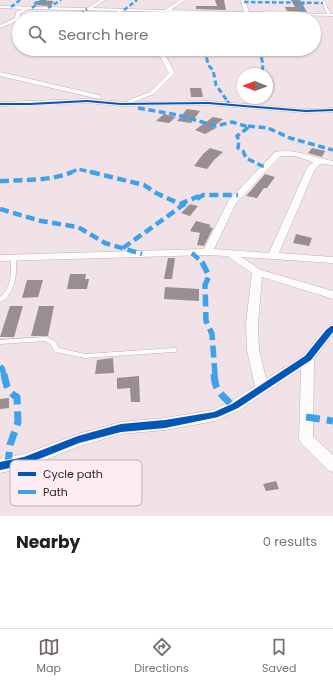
<!DOCTYPE html>
<html lang="en">
<head>
<meta charset="utf-8">
<style>
	body { margin:0; font-family:Poppins,sans-serif; background:#f2f2f2; color:#222 }
	.compass { position:absolute; left:237px; top:68px; width:36px; height:36px; border-radius:50%; background:#fff; box-shadow:0 1px 3px #0004; rotate:271deg }
	.list { margin:0; padding:0; list-style:none }
	h2 { display:flex; justify-content:space-between; align-items:center; height:52px; margin:0; padding:0 16px; font-size:17px }
	h2 small { font-size:13px; font-weight:400; color:#767676 }
	.icon { flex:none; width:22px; height:22px; fill:none; stroke:currentColor; stroke-width:2; stroke-linecap:round; stroke-linejoin:round }
	.map { position:relative; flex:none; width:333px; height:516px; overflow:hidden }
	.search { position:absolute; background:#fff; box-shadow:0 1px 3px #0004; left:12px; right:12px; top:12px; height:44px; display:flex; align-items:center; gap:10px; box-sizing:border-box; padding:0 14px; border-radius:22px; color:#767676; font-size:15px }
	.sheet { height:112px; background:#fff }
	nav { display:flex; justify-content:space-around; align-items:center; box-sizing:border-box; height:56px; border-top:1px solid #e0e0e0; background:#fff; font-size:11px; color:#767676 }
	nav a { display:grid; justify-items:center; gap:2px }
	nav .on { color:#72666b }
	.map>svg:first-child { display:block }
</style>
</head>
<body>
<div class="map">
<svg width="333" height="516" viewBox="0 0 333 516">
	<rect width="100%" height="100%" fill="#f1e2e7"/>
	<g fill="#998e90">
		<path d="M 40,0 L 54,1 L 52,2 L 54,2 L 50,6 L 34,5 Z"/>
		<path d="M 215,0 L 224,0 L 226,10 L 196,9 L 196,6 L 217,6 Z"/>
		<path d="M 291,0 L 300,0 L 307,12 L 287,11 L 285,7 L 295,7 Z"/>
		<path d="M 190,88 L 201,88 L 203,97 L 191,97 Z"/>
		<path d="M 187,109 L 200,111 L 191,123 L 177,121 Z"/>
		<path d="M 164,114 L 176,117 L 169,123 L 156,121 Z"/>
		<path d="M 213,117 L 223,119 L 213,127 L 216,128 L 205,134 L 195,130 Z"/>
		<path d="M 210,148 L 223,152 L 214,160 L 207,169 L 194,166 L 203,154 Z"/>
		<path d="M 312,148 L 325,151 L 322,157 L 308,153 Z"/>
		<path d="M 265,174 L 275,177 L 267,188 L 264,188 L 257,198 L 246,196 Z"/>
		<path d="M 190,204 L 198,206 L 190,216 L 181,213 Z"/>
		<path d="M 196,221 L 211,225 L 209,227 L 213,228 L 204,246 L 197,245 L 200,233 L 190,231 Z"/>
		<path d="M 296,234 L 312,238 L 309,246 L 293,243 Z"/>
		<path d="M 168,258 L 175,258 L 172,279 L 164,279 Z"/>
		<path d="M 70,274 L 86,274 L 85,279 L 89,279 L 87,289 L 67,289 Z"/>
		<path d="M 27,280 L 43,280 L 38,297 L 22,298 Z"/>
		<path d="M 165,287 L 199,289 L 199,301 L 164,299 Z"/>
		<path d="M 10,306 L 23,306 L 14,337 L 0,337 Z"/>
		<path d="M 39,306 L 54,306 L 48,336 L 31,336 Z"/>
		<path d="M 113,358 L 114,373 L 95,374 L 97,360 Z"/>
		<path d="M 139,376 L 140,402 L 131,402 L 130,388 L 117,389 L 117,378 Z"/>
		<path d="M 9,398 L 9,408 L 0,409 L 0,399 Z"/>
		<path d="M 276,481 L 279,489 L 266,491 L 263,484 Z"/>
	</g>
	<g fill="none" stroke-linecap="round" stroke-linejoin="round">
		<defs>
			<g id="lane">
				<path d="M 13,256 L 16,258 C 17,273 16,295 0,302 L 0,297 C 12,289 12,271 10,258 Z"/>
				<path d="M 46,337 L 55,341 L 59,348 L 85,354 L 174,348 L 176,348 L 177,350 L 176,352 L 174,352 L 85,358 L 55,352 L 51,345 L 45,341 L 0,344 L 0,340 Z"/>
			</g>
			<g id="street">
				<path d="M 100,0 L 105,0 L 93,8 L 165,10 L 180,0 L 185,0 L 171,10 L 244,12 L 241,0 L 245,0 L 249,12 L 327,14 L 323,4 L 318,0 L 323,0 L 327,4 L 326,5 L 331,14 L 333,14 L 333,16 L 122,11 L 116,19 L 112,19 L 117,11 L 28,9 L 20,14 L 19,20 L 0,28 L 0,25 L 15,18 L 16,12 L 22,9 L 0,8 L 0,6 L 88,8 Z"/>
				<path d="M 156,49 L 162,49 L 175,73 L 154,94 L 133,102 L 208,101 L 306,109 L 333,108 L 333,112 L 306,113 L 208,105 L 121,106 L 87,103 L 0,106 L 0,102 L 87,99 L 127,102 L 128,100 L 150,92 L 169,73 Z"/>
				<path d="M 0,72 L 99,95 L 102,97 L 99,99 L 0,76 Z"/>
				<path d="M 275,152 C 295,148 314,158 333,161 L 333,165 L 320,164 L 315,169 L 279,253 L 333,257 L 333,263 L 241,257 L 261,270 L 333,291 L 333,299 L 262,277 L 258,324 L 259,350 L 266,379 L 304,355 L 324,329 L 333,324 L 333,334 L 314,359 L 313,437 L 333,455 L 333,472 L 328,470 L 301,443 L 299,439 L 301,369 L 240,410 L 215,421 L 165,430 L 121,434 L 80,446 L 24,468 L 0,473 L 0,459 L 24,454 L 78,434 L 121,422 L 165,418 L 213,410 L 230,402 L 255,386 L 247,350 L 246,324 L 252,273 L 227,256 L 208,255 L 0,261 L 0,255 L 204,249 L 229,200 ZM 280,156 L 295,156 L 313,162 L 307,168 L 269,253 L 214,249 L 236,203 Z"/>
			</g>
		</defs>
		<use href="#lane" stroke="#beb3b7" stroke-width="1"/>
		<use href="#street" stroke="#beb3b7" stroke-width="1"/>
		<use href="#lane" fill="#fdfbfb" fill-rule="evenodd"/>
		<use href="#street" fill="#fdfbfb" fill-rule="evenodd"/>
		<g stroke="#3ea2eb" stroke-width="2.5" stroke-dasharray="4.5 2.5" stroke-linecap="butt">
			<path d="M 244,2 L 323,3"/>
			<path d="M 11,7 L 20,0"/>
			<path d="M 32,8 L 36,5 L 35,3 L 46,0"/>
			<path d="M 48,8 L 61,0"/>
			<path d="M 124,10 L 137,0"/>
			<path d="M 301,11 L 304,5 L 302,2"/>
			<path d="M 75,19 L 87,9"/>
		</g>
		<g stroke="#3ea2eb" stroke-width="3" stroke-dasharray="5.5 3" stroke-linecap="butt">
			<path d="M 205,49 L 208,65 L 213,70 L 216,85 L 228,102"/>
			<path d="M 259,49 L 263,64 L 262,74"/>
		</g>
		<g stroke="#3ea2eb" stroke-width="3.5" stroke-dasharray="7 3.5" stroke-linecap="butt">
			<path d="M 227,101 L 229,104"/>
			<path d="M 138,108 L 178,115 L 216,126 L 232,122 L 249,127 L 237,136 L 239,141 L 238,148 L 243,151 L 246,158 L 262,166 L 267,166"/>
			<path d="M 248,126 L 268,128 L 290,138 L 333,150"/>
			<path d="M 70,173 L 78,169 L 95,173"/>
		</g>
		<g stroke="#3ea2eb" stroke-width="4.5" stroke-dasharray="9 4.5" stroke-linecap="butt">
			<path d="M 91,172 L 144,185 L 156,193 L 180,204 L 199,196"/>
			<path d="M 0,181 C 21,180 53,181 72,172"/>
			<path d="M 197,199 L 203,195 L 238,195"/>
			<path d="M 0,209 L 41,221 L 78,227 L 105,243 L 142,254"/>
			<path d="M 123,248 L 186,203"/>
			<path d="M 192,253 L 203,263"/>
		</g>
		<g stroke="#3ea2eb" stroke-width="5.5" stroke-dasharray="12 5.5" stroke-linecap="butt">
			<path d="M 202,262 L 209,276 L 205,285 L 206,321 L 212,334 L 215,375"/>
			<path d="M 0,367 L 2,368 L 4,375"/>
		</g>
		<g stroke="#3ea2eb" stroke-width="7" stroke-dasharray="14 7" stroke-linecap="butt">
			<path d="M 4,374 C 6,384 7,392 17,397 L 18,422 L 10,445 L 8,464"/>
			<path d="M 214,374 C 215,391 221,394 233,406"/>
			<path d="M 306,417 L 333,421"/>
		</g>
		<defs>
			<g id="cycleway">
				<path d="M 87,100 L 121,103 L 208,102 L 306,110 L 333,109 L 333,111 L 306,112 L 208,104 L 121,105 L 87,102 L 30,105 L 0,105 L 0,103 L 30,103 Z"/>
				<path d="M 331,326 L 333,326 L 333,332 L 311,360 L 238,408 L 218,417 L 165,428 L 121,432 L 79,443 L 24,465 L 0,470 L 0,462 L 24,457 L 78,436 L 121,424 L 165,420 L 214,412 L 232,404 L 305,356 L 326,330 Z"/>
			</g>
		</defs>
		<use href="#cycleway" stroke="#fdedf2" stroke-width="2"/>
		<use href="#cycleway" fill="#0057b8" fill-rule="evenodd"/>
	</g>
	<rect x="10" y="460" width="132" height="46" rx="6" fill="#fdedf2" stroke="#bfb1b5" stroke-width="1"/>
	<rect x="18" y="472" width="18" height="4" fill="#0057b8"/>
	<rect x="18" y="490" width="18" height="4" fill="#3ea2eb"/>
	<g font-size="11" fill="#2e2428">
		<text x="43" y="478">Cycle path</text>
		<text x="43" y="496">Path</text>
	</g>
</svg>
<svg class="compass" viewBox="-18 -18 36 36"><path d="M0-13l5 13h-10z" fill="#e53935"/><path d="M0 13l5-13h-10z" fill="#767676"/></svg>
<div class="search"><svg class="icon" aria-label="search" viewBox="0 0 24 24"><circle cx="10" cy="10" r="6"/><path d="M15 15l6 6"/></svg>Search here</div>
</div>
<section class="sheet">
<h2>Nearby<small>0 results</small></h2>
<ul class="list">
</ul>
</section>
<nav>
<a class="on"><svg class="icon" aria-label="map" viewBox="0 0 24 24"><path d="M3 6l6-2 6 2 6-2v14l-6 2-6-2-6 2zM9 4v14M15 6v14"/></svg>Map</a>
<a><svg class="icon" aria-label="directions" viewBox="0 0 24 24"><path d="M12 3l9 9-9 9-9-9zM9 14v-3h6M13 9l2 2-2 2"/></svg>Directions</a>
<a><svg class="icon" aria-label="saved" viewBox="0 0 24 24"><path d="M7 4h10v16l-5-4-5 4z"/></svg>Saved</a>
</nav>
</body>
</html>
